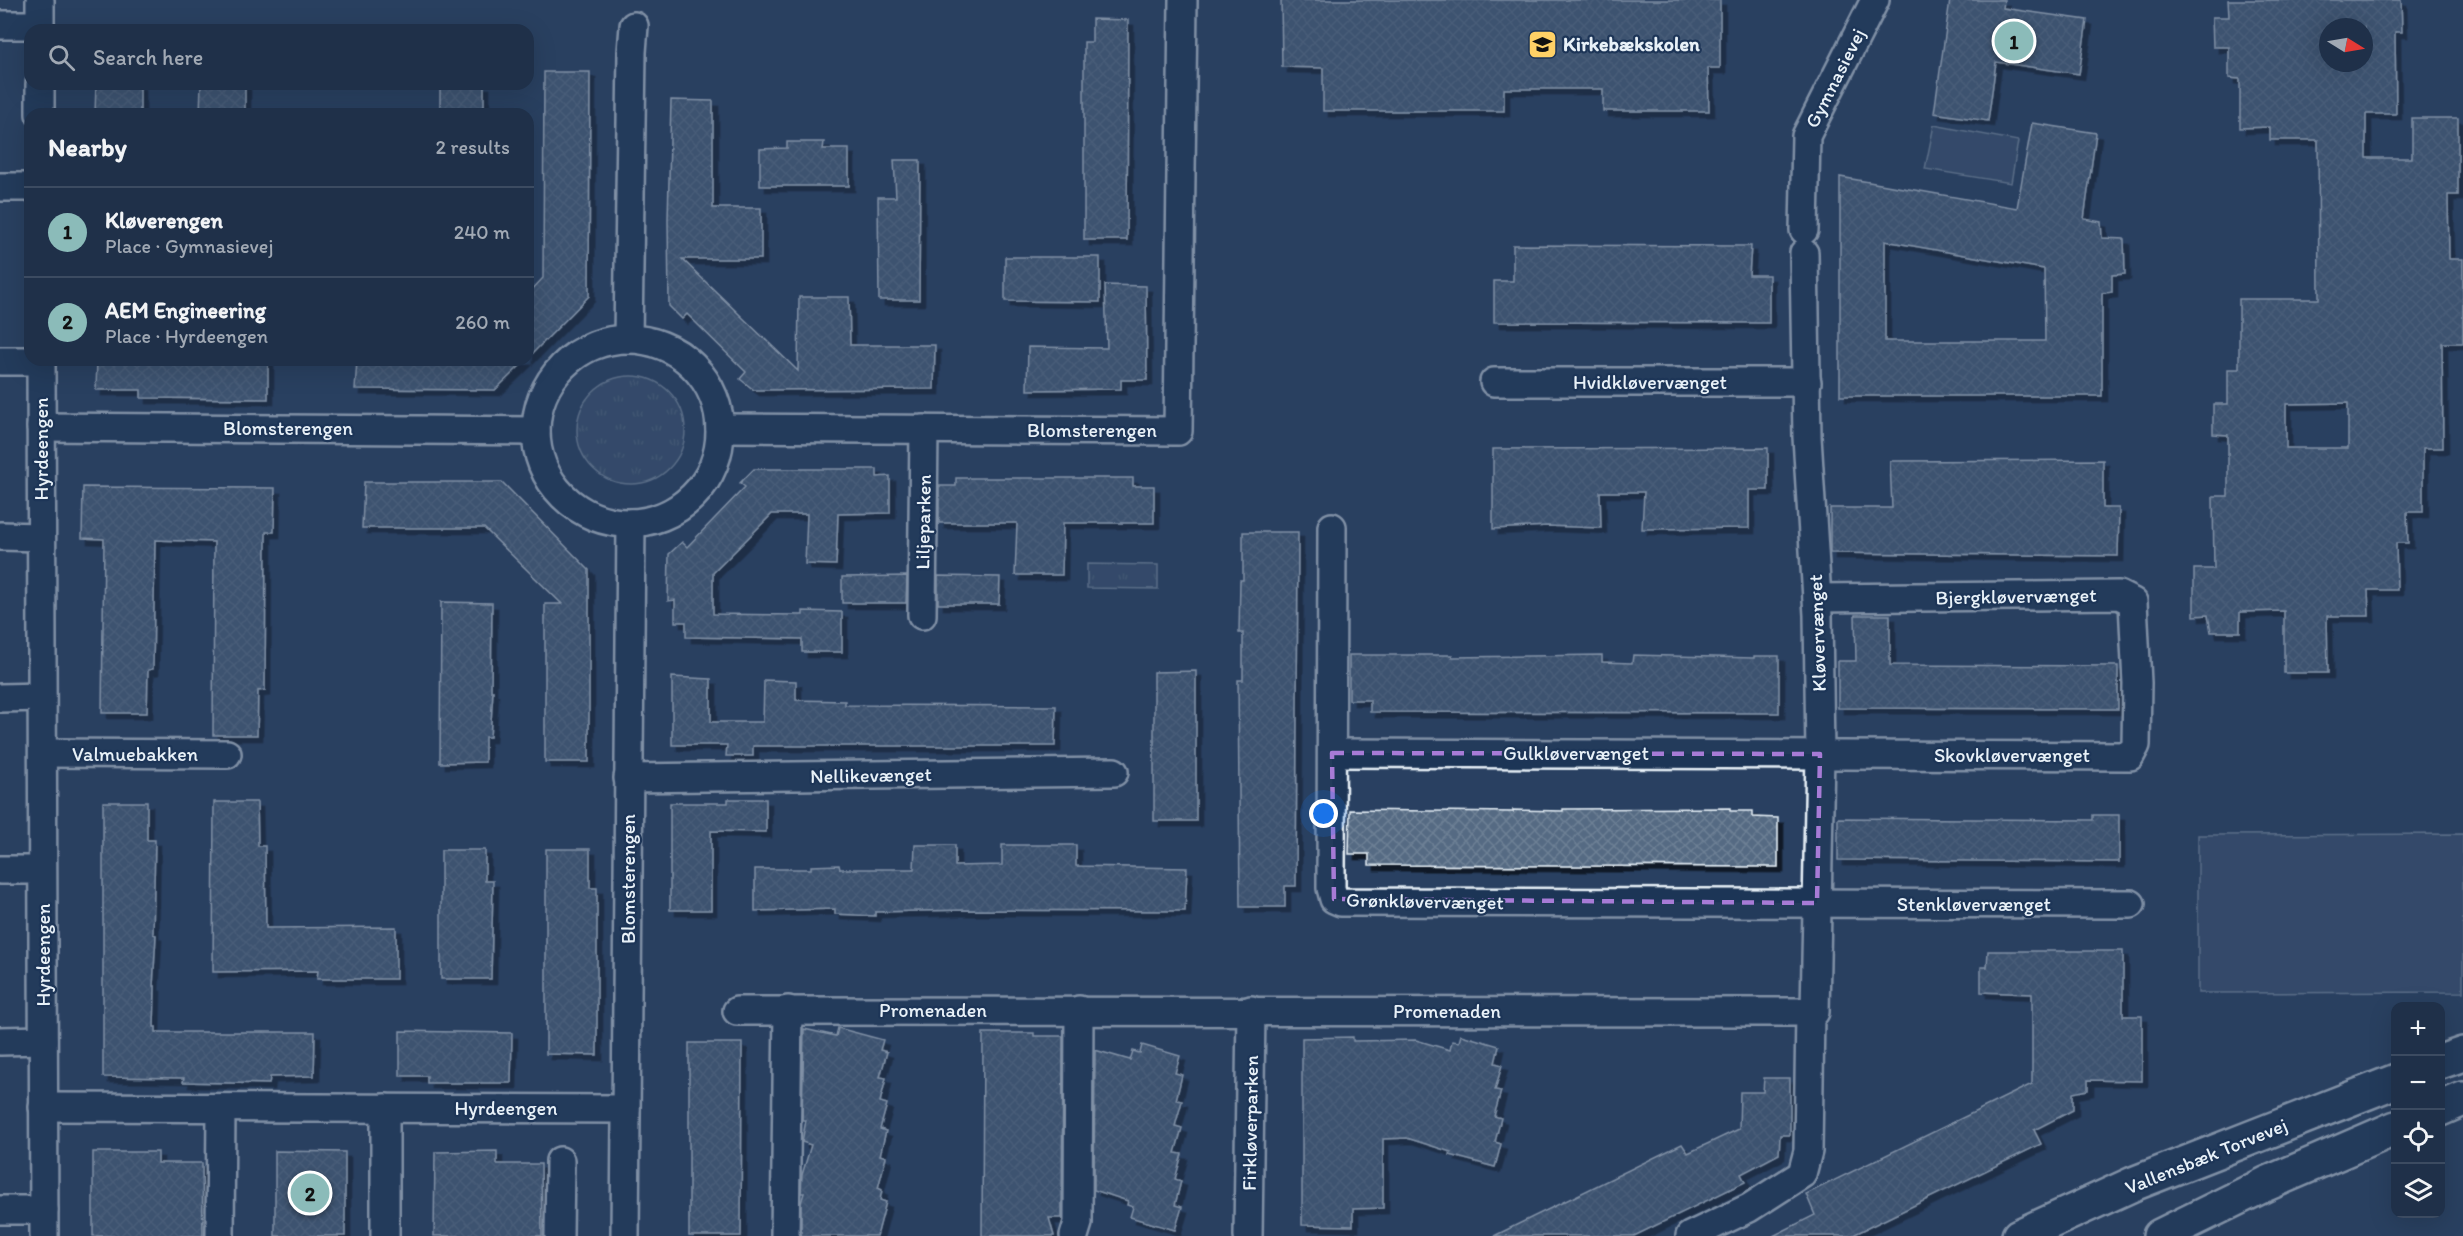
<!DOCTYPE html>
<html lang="en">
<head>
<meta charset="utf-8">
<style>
	body { margin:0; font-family:Itim,sans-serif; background:#2c3c53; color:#f1f3f6 }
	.controls { position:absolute; right:18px; bottom:18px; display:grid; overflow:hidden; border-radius:12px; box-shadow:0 6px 24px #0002 }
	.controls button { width:54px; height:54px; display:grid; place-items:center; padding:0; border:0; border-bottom:2px solid #3c4b61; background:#1f3049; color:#f1f3f6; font:30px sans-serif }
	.compass { position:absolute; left:2319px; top:18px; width:54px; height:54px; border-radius:50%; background:#1f3049; box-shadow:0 6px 24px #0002; rotate:101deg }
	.you { position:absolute; left:1324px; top:814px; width:21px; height:21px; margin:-15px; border:4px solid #fff; border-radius:50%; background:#1a73e8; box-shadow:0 0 0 9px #1a73e833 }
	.badge { display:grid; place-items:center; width:39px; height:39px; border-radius:50%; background:#8bbbb9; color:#111; font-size:20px; font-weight:700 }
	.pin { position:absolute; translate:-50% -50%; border:3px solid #fff; box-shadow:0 2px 6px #0006 }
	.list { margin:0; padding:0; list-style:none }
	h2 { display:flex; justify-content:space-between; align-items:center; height:78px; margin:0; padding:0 24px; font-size:26px }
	h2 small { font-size:20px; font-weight:400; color:#a1a9b4 }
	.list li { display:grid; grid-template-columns:39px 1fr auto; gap:18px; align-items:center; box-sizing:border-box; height:90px; padding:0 24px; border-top:2px solid #3c4b61 }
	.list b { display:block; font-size:22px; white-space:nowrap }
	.list p { margin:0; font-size:20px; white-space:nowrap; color:#a1a9b4 }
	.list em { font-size:20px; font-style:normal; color:#a1a9b4 }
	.icon { flex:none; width:33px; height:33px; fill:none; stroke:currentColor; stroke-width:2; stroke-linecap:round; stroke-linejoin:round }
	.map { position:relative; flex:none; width:2463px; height:1236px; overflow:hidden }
	.search { position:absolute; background:#1f3049; box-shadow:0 6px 24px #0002; left:24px; top:24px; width:510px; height:66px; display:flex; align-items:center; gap:15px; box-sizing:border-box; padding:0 21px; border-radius:18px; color:#a1a9b4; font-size:22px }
	.panel { position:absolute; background:#1f3049; box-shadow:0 6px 24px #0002; left:24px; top:108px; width:510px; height:258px; border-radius:18px }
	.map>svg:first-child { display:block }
</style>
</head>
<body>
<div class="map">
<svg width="2463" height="1236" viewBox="0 0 2463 1236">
	<defs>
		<pattern id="grass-tufts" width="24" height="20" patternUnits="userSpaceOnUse" patternTransform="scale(1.5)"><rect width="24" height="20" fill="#415774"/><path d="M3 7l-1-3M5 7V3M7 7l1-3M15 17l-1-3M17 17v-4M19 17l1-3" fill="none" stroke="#5c7089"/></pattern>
		<pattern id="building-cross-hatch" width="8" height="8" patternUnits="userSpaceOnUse" patternTransform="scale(1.5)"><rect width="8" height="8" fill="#556a83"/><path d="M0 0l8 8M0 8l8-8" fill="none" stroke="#6d8095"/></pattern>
		<filter id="shadow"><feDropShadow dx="5.5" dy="5.5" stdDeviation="0" flood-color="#0009"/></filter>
	</defs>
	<rect width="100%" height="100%" fill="#294061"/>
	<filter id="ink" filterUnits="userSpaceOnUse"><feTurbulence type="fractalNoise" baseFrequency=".0167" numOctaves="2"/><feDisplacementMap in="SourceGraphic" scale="12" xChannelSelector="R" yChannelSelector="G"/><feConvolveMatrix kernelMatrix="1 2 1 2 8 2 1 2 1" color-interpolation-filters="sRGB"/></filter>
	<g filter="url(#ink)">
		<g fill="url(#grass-tufts)" stroke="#94a4b6" stroke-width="1.5">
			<circle cx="631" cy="430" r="54"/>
			<path d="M 1087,564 L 1158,565 L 1158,589 L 1087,588 Z"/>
		</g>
		<g fill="#415774" stroke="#94a4b6" stroke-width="1.5">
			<path d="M 1934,125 L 2018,141 L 2011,183 L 1925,169 Z"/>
			<path d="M 2463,834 L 2463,992 L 2198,993 L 2198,835 Z"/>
		</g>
		<g fill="url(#building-cross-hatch)" stroke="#e8f1f8" stroke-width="1.5" fill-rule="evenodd" filter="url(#shadow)">
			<path d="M 1281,0 L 1720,0 L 1720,68 L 1708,68 L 1709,111 L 1603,111 L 1603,89 L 1504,89 L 1504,111 L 1323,111 L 1323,68 L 1282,67 Z"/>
			<path d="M 1950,0 L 2004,0 L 2003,8 L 2087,20 L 2079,74 L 1996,62 L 1988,121 L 1934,113 Z"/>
			<path d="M 2228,0 L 2401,0 L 2402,32 L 2395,32 L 2396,114 L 2366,114 L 2366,158 L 2412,158 L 2412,118 L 2458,118 L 2458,195 L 2448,195 L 2449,259 L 2463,259 L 2463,343 L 2442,343 L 2443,448 L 2423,448 L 2423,512 L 2407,512 L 2408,543 L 2396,543 L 2397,590 L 2368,590 L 2369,616 L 2327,616 L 2328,673 L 2284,673 L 2284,611 L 2240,612 L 2240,632 L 2211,632 L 2208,615 L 2194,616 L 2194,569 L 2214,569 L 2213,496 L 2228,496 L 2228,435 L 2213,434 L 2213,404 L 2228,404 L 2228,369 L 2239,369 L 2239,299 L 2319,299 L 2318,140 L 2270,140 L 2270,127 L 2240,128 L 2240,79 L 2229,78 L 2229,47 L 2213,47 L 2212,17 L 2229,17 ZM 2328,27 L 2364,27 L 2364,63 L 2328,63 ZM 2348,403 L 2348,448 L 2286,448 L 2286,404 Z"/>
			<path d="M 1092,19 L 1128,20 L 1127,240 L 1084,240 L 1084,42 L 1092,42 Z"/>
			<path d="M 544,72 L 590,72 L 589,296 L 528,358 L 528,294 L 543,278 Z"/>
			<path d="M 96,84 L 140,84 L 140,114 L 95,114 Z"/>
			<path d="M 201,84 L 245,84 L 245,114 L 200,114 Z"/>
			<rect x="440" y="84" width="44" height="30"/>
			<path d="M 671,100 L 713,101 L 713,208 L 761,208 L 761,259 L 682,259 L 798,371 L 799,297 L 849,297 L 850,345 L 935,345 L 934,389 L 754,390 L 740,379 L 746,372 L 687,314 L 682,319 L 669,306 L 668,220 Z"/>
			<path d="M 2032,123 L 2096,133 L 2084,219 L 2101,222 L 2102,238 L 2124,239 L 2125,274 L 2112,275 L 2112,292 L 2102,293 L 2102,396 L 1840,396 L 1840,177 L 2017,208 ZM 1885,241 L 2044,269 L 2045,341 L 1885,341 Z"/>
			<path d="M 787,142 L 824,142 L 823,149 L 849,149 L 849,186 L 760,186 L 760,149 L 787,148 Z"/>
			<path d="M 894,160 L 920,160 L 919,300 L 879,300 L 878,197 L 896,197 Z"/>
			<path d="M 1513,245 L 1751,246 L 1749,275 L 1769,275 L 1769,323 L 1494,322 L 1494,281 L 1513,281 Z"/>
			<path d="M 1005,257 L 1100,257 L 1100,302 L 1005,301 Z"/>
			<path d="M 1105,285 L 1146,286 L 1147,380 L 1121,380 L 1121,389 L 1027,390 L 1028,347 L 1107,348 Z"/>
			<path d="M 97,360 L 268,360 L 268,399 L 141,398 L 141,390 L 96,390 Z"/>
			<path d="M 357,360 L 526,360 L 495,390 L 355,389 Z"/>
			<path d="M 1768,448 L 1768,490 L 1749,490 L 1749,528 L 1642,529 L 1644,492 L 1600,492 L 1601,528 L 1547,526 L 1493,529 L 1493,449 Z"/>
			<path d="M 2103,460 L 2103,508 L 2119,508 L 2118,556 L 1830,553 L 1830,508 L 1892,508 L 1890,461 Z"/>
			<path d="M 754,469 L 877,469 L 877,477 L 890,476 L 890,513 L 838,514 L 836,565 L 805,564 L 807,514 L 772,514 L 713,573 L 713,614 L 803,615 L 803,611 L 842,612 L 842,652 L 802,652 L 802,639 L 686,637 L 686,622 L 675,622 L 675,600 L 668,601 L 669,554 L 682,542 L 687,547 L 745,487 L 740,483 Z"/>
			<path d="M 956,478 L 1133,478 L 1133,486 L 1154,486 L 1154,523 L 1063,523 L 1062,575 L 1015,575 L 1017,523 L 939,523 L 939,486 L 956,486 Z"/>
			<path d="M 364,482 L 502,482 L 589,570 L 589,762 L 545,762 L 545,604 L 562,604 L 484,528 L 362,528 Z"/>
			<path d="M 83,487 L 275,488 L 274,532 L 266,532 L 265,690 L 258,691 L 257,735 L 213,735 L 214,542 L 155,540 L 153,669 L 148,670 L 147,713 L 102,713 L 104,539 L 82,538 Z"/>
			<path d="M 1243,532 L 1298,532 L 1296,886 L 1285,886 L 1285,907 L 1240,907 L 1238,680 L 1243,680 L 1243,633 L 1239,633 L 1240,580 L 1243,580 Z"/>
			<path d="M 907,576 L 906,603 L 842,603 L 842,577 Z"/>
			<path d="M 938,576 L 1000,577 L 999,604 L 938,604 Z"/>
			<path d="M 441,602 L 492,603 L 491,691 L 493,691 L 490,737 L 485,737 L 485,762 L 440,763 Z"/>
			<path d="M 1855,615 L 1890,615 L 1890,665 L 2118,666 L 2118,709 L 1838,708 L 1838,661 L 1856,661 Z"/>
			<path d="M 1349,655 L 1452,655 L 1452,657 L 1602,655 L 1602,662 L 1632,663 L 1633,655 L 1754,658 L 1754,656 L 1779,656 L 1779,713 L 1370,712 L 1370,700 L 1349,700 Z"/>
			<path d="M 1196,671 L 1196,821 L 1154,821 L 1154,672 Z"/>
			<path d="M 672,677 L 711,679 L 711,722 L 763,722 L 764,680 L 796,681 L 796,700 L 845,701 L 845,705 L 1056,706 L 1055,746 L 753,746 L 753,756 L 726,756 L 727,745 L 672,745 Z"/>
			<path d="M 728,799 L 766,799 L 766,832 L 711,831 L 711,910 L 670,910 L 670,803 L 728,803 Z"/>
			<path d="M 103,802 L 147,802 L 147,840 L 155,840 L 153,934 L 156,935 L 153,986 L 155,986 L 154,1027 L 156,1027 L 156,1032 L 315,1032 L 314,1076 L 270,1077 L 269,1084 L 183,1082 L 184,1078 L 103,1077 Z"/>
			<path d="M 214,802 L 257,802 L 258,846 L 265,846 L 266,928 L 396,927 L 396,979 L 317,979 L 318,971 L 213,972 Z"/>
			<path d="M 1730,808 L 1730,811 L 1753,811 L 1753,817 L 1778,818 L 1778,867 L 1369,865 L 1369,854 L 1349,854 L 1350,810 L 1513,812 L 1513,810 L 1563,811 L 1563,809 Z"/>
			<path d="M 2093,815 L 2119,815 L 2119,862 L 1838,860 L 1838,818 L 2093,820 Z"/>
			<path d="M 915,845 L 955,845 L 955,866 L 1002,865 L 1002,845 L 1076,845 L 1076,866 L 1187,868 L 1185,911 L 964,910 L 875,912 L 875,916 L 835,914 L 835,909 L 755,911 L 755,869 L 811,869 L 811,866 L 839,865 L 840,869 L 914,869 Z"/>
			<path d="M 546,849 L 590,849 L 590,888 L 597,888 L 597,1055 L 546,1054 Z"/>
			<path d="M 441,850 L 485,850 L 485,881 L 493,881 L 491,979 L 441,979 Z"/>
			<path d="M 1988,951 L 2123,951 L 2123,1016 L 2142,1016 L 2142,1081 L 2088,1080 L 2088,1090 L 2073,1093 L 2073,1110 L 2034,1130 L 2041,1144 L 1851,1236 L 1773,1236 L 1815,1215 L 1806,1194 L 2032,1084 L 2032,994 L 1981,992 L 1981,967 L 1987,967 Z"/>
			<path d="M 838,1028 L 883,1040 L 880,1050 L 887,1052 L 880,1077 L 886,1078 L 880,1102 L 887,1104 L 880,1129 L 886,1131 L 880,1155 L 886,1157 L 878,1188 L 882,1190 L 880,1200 L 886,1202 L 877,1236 L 801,1236 L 801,1203 L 804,1193 L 801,1193 L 802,1175 L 811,1145 L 802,1142 L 806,1120 L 802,1120 L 804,1029 L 836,1036 Z"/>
			<path d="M 400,1031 L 512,1033 L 511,1083 L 427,1083 L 427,1076 L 400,1076 Z"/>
			<path d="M 983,1033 L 1034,1033 L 1034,1036 L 1063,1036 L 1062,1218 L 1049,1218 L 1054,1236 L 982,1236 Z"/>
			<path d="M 1461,1035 L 1499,1046 L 1495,1063 L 1502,1065 L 1495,1090 L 1501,1091 L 1494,1116 L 1501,1118 L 1495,1142 L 1501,1144 L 1495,1167 L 1450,1155 L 1451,1152 L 1407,1138 L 1383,1139 L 1383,1208 L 1353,1209 L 1353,1226 L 1302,1225 L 1302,1038 L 1353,1037 L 1353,1041 L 1416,1040 L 1450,1050 L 1452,1041 L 1459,1042 Z"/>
			<path d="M 689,1043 L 742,1043 L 741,1236 L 689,1236 Z"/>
			<path d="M 1142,1045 L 1180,1056 L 1175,1073 L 1182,1075 L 1176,1100 L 1182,1101 L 1175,1126 L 1182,1128 L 1175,1153 L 1182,1154 L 1175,1179 L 1181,1181 L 1175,1205 L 1182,1207 L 1175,1230 L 1130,1217 L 1133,1207 L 1127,1205 L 1128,1201 L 1094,1190 L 1095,1050 L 1130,1060 L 1133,1051 L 1140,1053 Z"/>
			<path d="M 1764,1078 L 1790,1078 L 1790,1135 L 1780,1135 L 1779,1154 L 1741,1174 L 1745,1182 L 1634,1236 L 1494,1236 L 1682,1144 L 1688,1153 L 1739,1129 L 1740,1092 L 1763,1092 Z"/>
			<path d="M 275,1151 L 345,1152 L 345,1236 L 275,1236 Z"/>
			<path d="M 497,1151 L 497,1164 L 541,1164 L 542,1236 L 434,1236 L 435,1152 Z"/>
			<path d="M 93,1152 L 158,1152 L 158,1163 L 202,1163 L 203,1236 L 93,1236 Z"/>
		</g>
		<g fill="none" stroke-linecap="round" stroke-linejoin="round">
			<defs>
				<g id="minor">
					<path d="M 40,0 L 40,30"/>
					<path d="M 0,25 L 40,25"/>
					<path d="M 40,84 L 40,114"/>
					<path d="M 0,187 L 30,187"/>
					<path d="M 1804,230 L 1806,136 L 1875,0"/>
					<path d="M 628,339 L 632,52 L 634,26"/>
					<circle cx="628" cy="431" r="92"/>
					<path d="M 41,360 L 44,1236"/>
					<path d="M 0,361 L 41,361"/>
					<path d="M 1494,382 L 1807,382"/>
					<path d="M 41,427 L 536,431"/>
					<path d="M 720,428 L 1178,431 L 1183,0"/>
					<path d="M 1332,527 L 1331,888 L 1334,899 L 1341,902 L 2131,904"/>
					<path d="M 0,536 L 41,537"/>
					<path d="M 922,615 L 924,429"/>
					<path d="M 0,698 L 42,697"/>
					<path d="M 43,753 L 227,754"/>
					<path d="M 1332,753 L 2130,756 L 2136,745 L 2137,683 L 2133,602 L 2119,595 L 1817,598"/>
					<path d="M 628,778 L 1114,772"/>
					<path d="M 0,870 L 42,870"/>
					<path d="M 737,1011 L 1815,1012 L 1820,754 L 1818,615 L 1807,437 L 1804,253"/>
					<path d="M 0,1041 L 43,1040"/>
					<path d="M 43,1107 L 626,1109"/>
					<path d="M 385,1108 L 385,1236"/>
					<path d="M 0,1210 L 44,1210"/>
					<path d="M 220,1236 L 221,1109"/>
					<path d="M 559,1236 L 560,1161"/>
					<path d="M 625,1236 L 631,523"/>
					<path d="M 785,1236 L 788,1010"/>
					<path d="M 1074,1236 L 1078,1223 L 1079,1010"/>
					<path d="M 1248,1236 L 1251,1010"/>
					<path d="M 1690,1236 L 1749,1208 L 1802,1174 L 1808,1151 L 1810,1012"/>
				</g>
				<g id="tertiary">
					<path d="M 2440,1062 L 2463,1054"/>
					<path d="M 2440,1109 L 2463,1099"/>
					<path d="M 2019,1236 L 2133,1184 L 2396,1081"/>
					<path d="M 2160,1236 L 2266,1184 L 2396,1128"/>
				</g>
			</defs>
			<use href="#minor" stroke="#e8f1f8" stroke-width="32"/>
			<use href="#tertiary" stroke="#e8f1f8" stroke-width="38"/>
			<use href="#minor" stroke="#1d3557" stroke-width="27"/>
			<use href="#tertiary" stroke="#1d3557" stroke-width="33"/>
		</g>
	</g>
	<path d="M0 0H2463V1236H0ZM 1332,753 L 1820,754 L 1817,903 L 1334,899 Z" fill="#294061" fill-opacity=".55" fill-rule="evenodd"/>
	<path fill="none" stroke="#a77bd6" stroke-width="4.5" stroke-dasharray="12 8" stroke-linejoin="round" d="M 1332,753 L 1820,754 L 1817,903 L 1334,899 Z"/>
	<defs>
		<symbol id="school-square" viewBox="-11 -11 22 22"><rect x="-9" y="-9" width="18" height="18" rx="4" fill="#ffd166" stroke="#1d3557"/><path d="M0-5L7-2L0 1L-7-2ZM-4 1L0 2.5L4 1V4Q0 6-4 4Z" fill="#111"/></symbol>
	</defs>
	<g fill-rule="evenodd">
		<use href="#school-square" x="1526" y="28" width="33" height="33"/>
	</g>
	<g text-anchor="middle" stroke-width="4.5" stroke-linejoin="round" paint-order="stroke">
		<g font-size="20" font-weight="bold" fill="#e8f1f8" stroke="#1d3557" text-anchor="start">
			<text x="1563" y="51">Kirkebækskolen</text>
		</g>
		<g font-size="20" fill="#e8f1f8" stroke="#1d3557">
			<text transform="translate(1835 78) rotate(-63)" y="7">Gymnasievej</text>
			<text x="1650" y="389">Hvidkløvervænget</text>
			<text x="288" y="435">Blomsterengen</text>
			<text x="1092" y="437">Blomsterengen</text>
			<text transform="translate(41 449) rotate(-90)" y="7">Hyrdeengen</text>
			<text transform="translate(923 522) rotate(-89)" y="7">Liljeparken</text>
			<text transform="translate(2016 596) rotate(-1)" y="7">Bjergkløvervænget</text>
			<text transform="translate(1817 633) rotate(-92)" y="7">Kløvervænget</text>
			<text x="1576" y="760">Gulkløvervænget</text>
			<text x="135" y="761">Valmuebakken</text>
			<text x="2012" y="762">Skovkløvervænget</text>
			<text transform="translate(871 775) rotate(-1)" y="7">Nellikevænget</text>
			<text transform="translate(628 879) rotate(-90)" y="7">Blomsterengen</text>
			<text transform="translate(1425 901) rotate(1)" y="7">Grønkløvervænget</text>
			<text x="1974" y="911">Stenkløvervænget</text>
			<text transform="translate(43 955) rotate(-90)" y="7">Hyrdeengen</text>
			<text x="933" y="1017">Promenaden</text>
			<text x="1447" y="1018">Promenaden</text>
			<text x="506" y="1115">Hyrdeengen</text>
			<text transform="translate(1250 1123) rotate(-89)" y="7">Firkløverparken</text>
			<text transform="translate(2206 1156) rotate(-22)" y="7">Vallensbæk Torvevej</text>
		</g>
	</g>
</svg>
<div class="controls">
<button>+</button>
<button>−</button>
<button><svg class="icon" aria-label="locate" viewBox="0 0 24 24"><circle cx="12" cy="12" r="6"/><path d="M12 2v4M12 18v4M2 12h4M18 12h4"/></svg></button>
<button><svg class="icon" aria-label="layers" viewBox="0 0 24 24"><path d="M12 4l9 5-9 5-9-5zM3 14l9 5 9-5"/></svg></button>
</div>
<svg class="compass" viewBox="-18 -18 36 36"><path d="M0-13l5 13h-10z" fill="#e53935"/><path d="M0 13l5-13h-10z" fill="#a1a9b4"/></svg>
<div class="you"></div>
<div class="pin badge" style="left:2014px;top:41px">1</div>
<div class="pin badge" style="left:310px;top:1193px">2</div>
<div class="search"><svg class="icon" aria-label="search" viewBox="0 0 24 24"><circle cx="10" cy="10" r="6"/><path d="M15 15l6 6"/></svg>Search here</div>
<section class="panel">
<h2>Nearby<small>2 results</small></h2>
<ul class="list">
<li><span class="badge">1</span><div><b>Kløverengen</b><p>Place · Gymnasievej</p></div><em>240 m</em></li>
<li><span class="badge">2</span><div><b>AEM Engineering</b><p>Place · Hyrdeengen</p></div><em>260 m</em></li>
</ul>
</section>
</div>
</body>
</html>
